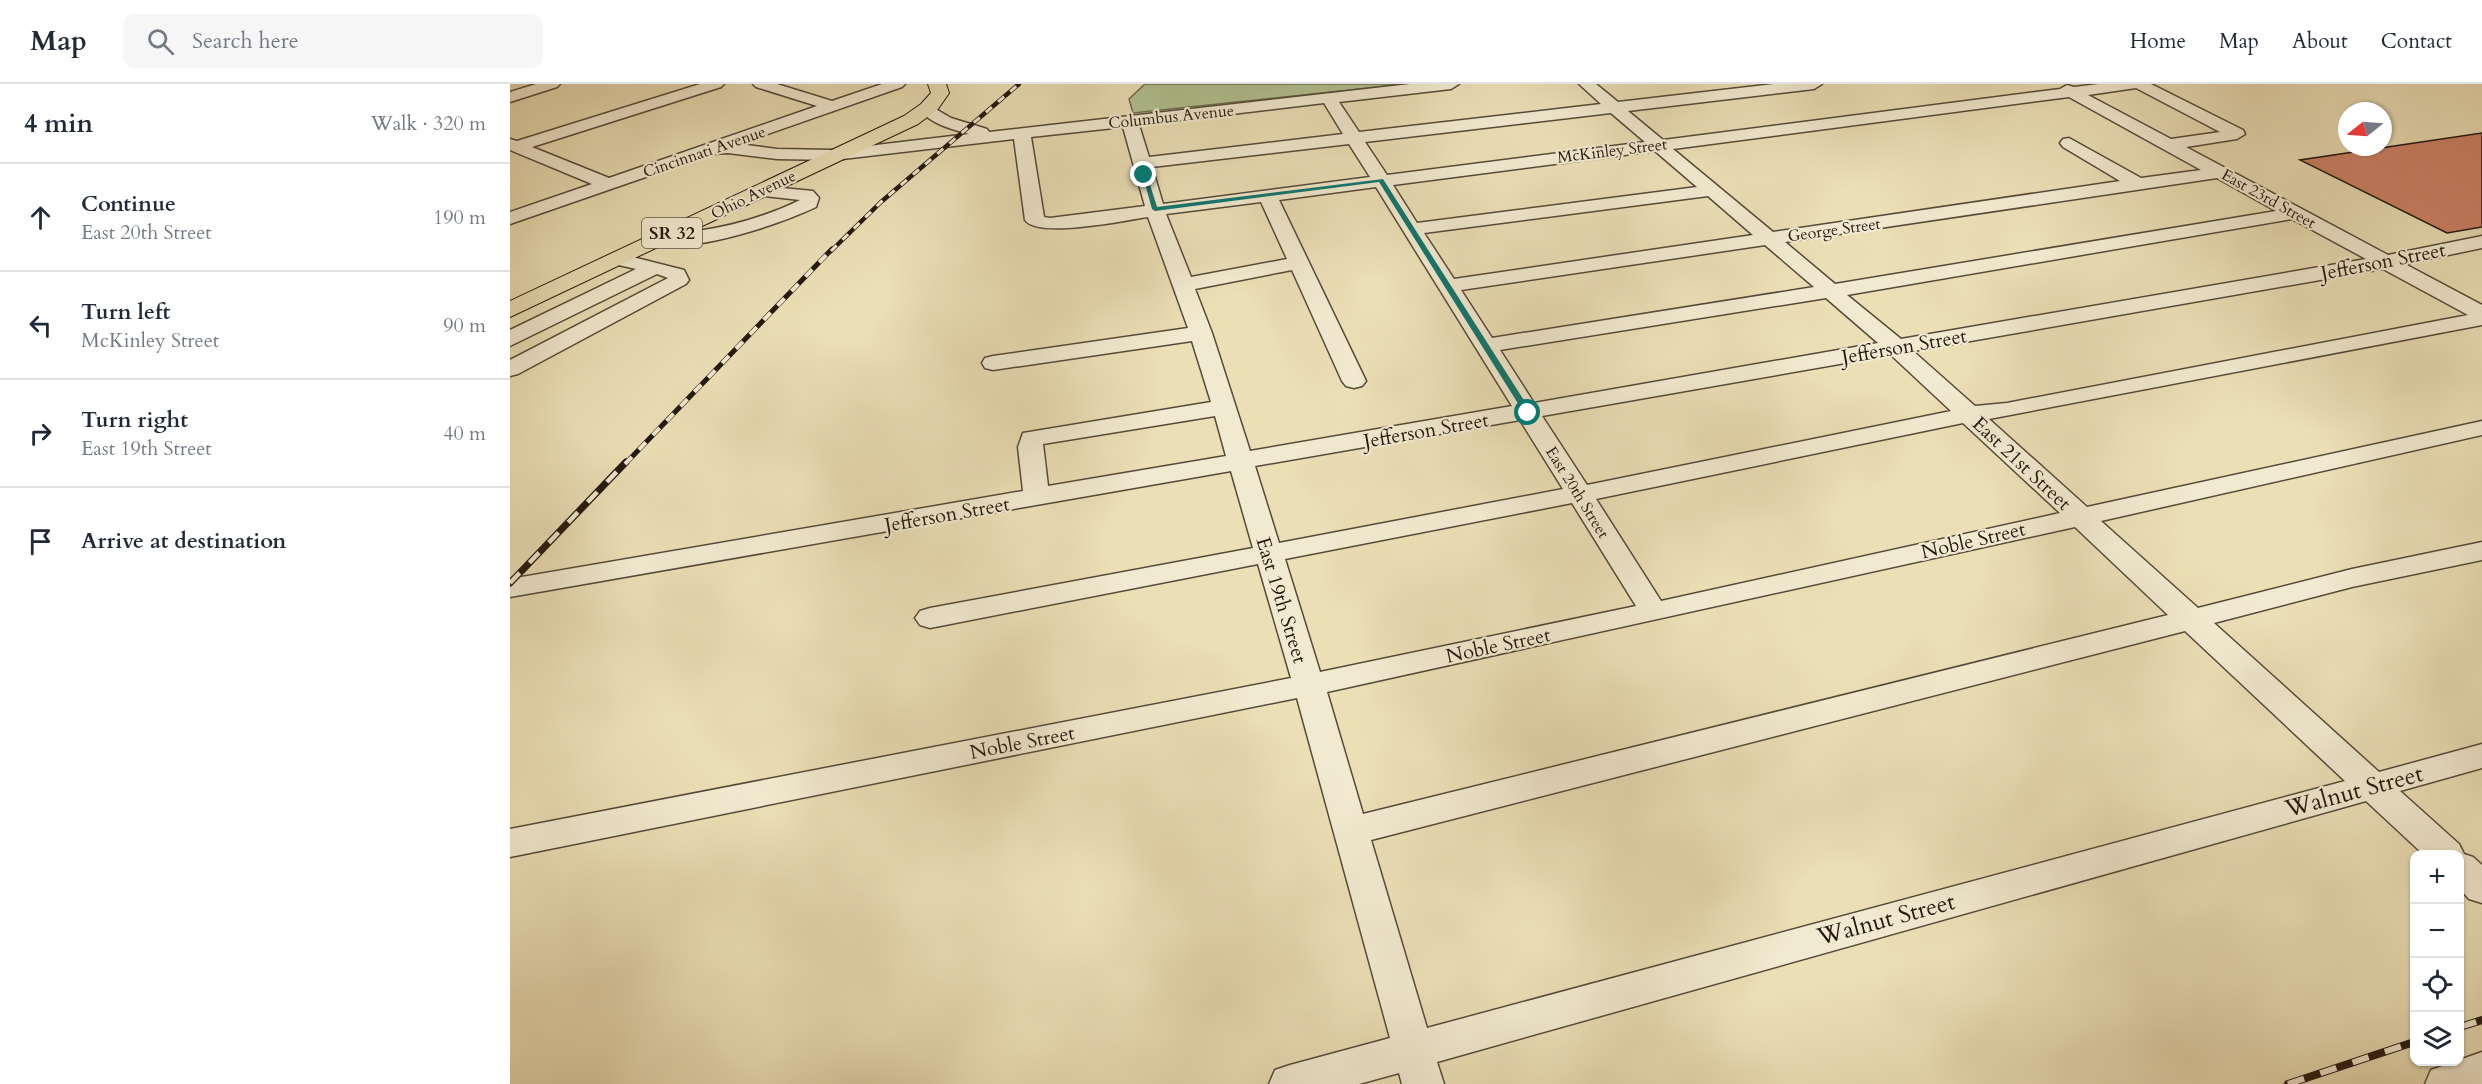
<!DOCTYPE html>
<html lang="en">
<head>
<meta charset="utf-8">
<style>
	body { margin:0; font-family:Cardo,serif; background:#f6f6f7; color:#1f2937 }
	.controls { position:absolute; right:18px; bottom:18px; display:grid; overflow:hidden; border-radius:12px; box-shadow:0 2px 4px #0004 }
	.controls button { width:54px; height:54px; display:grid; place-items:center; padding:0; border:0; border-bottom:2px solid #e0e1e3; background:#fff; color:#1f2937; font:30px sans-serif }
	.compass { position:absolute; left:1828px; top:18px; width:54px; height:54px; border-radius:50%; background:#fff; box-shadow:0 2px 4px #0004; rotate:253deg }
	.stop { position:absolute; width:18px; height:18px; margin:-14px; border:4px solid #0f766e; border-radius:50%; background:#fff }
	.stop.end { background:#0f766e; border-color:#fff; box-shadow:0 2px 6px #0008 }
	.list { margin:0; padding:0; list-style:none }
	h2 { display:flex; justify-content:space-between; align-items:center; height:78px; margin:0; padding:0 24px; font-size:26px }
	h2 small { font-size:20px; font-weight:400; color:#747a83 }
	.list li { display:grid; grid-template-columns:39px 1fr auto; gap:18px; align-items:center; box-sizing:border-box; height:108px; padding:0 24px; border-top:2px solid #e0e1e3 }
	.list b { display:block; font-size:22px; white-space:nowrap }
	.list p { margin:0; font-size:20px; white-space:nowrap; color:#747a83 }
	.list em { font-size:20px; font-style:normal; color:#747a83 }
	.icon { flex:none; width:33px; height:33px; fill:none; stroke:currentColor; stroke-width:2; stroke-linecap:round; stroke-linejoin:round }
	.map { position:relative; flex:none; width:1972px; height:1000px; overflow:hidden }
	header { display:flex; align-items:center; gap:36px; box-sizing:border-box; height:84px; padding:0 30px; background:#fff; border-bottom:2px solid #e0e1e3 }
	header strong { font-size:28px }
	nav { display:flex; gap:33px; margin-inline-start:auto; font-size:21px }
	.search { width:420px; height:54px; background:#f6f6f7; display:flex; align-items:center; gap:15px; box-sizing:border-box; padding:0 21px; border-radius:12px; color:#747a83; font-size:22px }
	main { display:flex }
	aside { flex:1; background:#fff }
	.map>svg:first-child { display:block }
</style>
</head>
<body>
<header>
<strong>Map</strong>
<div class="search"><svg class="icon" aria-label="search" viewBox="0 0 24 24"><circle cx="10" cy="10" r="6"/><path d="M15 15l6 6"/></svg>Search here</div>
<nav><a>Home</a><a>Map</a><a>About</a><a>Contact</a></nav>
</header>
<main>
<aside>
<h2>4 min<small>Walk · 320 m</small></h2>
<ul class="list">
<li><svg class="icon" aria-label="ahead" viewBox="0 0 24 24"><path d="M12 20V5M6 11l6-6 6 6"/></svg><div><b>Continue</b><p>East 20th Street</p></div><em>190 m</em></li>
<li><svg class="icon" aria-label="left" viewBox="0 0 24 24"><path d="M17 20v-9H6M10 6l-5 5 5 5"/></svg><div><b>Turn left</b><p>McKinley Street</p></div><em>90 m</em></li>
<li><svg class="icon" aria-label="right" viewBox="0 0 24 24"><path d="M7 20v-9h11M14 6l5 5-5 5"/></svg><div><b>Turn right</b><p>East 19th Street</p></div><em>40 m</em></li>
<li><svg class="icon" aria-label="arrive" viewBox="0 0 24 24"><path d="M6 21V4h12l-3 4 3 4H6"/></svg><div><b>Arrive at destination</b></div></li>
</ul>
</aside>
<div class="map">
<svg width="1972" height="1000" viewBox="0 0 1972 1000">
	<rect width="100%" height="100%" fill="#ebdfb6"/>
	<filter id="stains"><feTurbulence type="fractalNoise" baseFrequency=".00333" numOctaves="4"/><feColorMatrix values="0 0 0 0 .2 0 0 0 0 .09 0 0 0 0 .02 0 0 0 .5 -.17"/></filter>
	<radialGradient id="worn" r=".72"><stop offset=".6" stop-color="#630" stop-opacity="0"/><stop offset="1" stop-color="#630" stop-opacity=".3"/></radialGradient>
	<path fill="#b2c392" stroke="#6b6e50" stroke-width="1.5" d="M 635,0 L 896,0 L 623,29 L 619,15 Z"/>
	<path fill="#cc8268" stroke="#24190f" stroke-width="1.5" d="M 1972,49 L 1972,143 L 1937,149 L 1790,76 Z"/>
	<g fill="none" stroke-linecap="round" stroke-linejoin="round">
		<defs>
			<g id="minor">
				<path d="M 26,0 L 50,0 L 47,3 L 0,18 L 0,8 Z"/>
				<path d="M 190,0 L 214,0 L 211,3 L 22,63 L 99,94 L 307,22 L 246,3 L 243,0 L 267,0 L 322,17 L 372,0 L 395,0 L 392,3 L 229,60 L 267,65 L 324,66 L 459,50 C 441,45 421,40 409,25 L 411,22 L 417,20 L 441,34 L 477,45 L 479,48 L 900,0 L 949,0 L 941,5 L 829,18 L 849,48 L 1091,20 L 1069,0 L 1086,0 L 1108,18 L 1264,0 L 1312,0 L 1304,5 L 1118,27 L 1153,56 L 1550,5 L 1557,1 L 1564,3 L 1589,0 L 1641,0 L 1733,46 L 1735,50 L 1727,55 L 1676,63 L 1878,171 L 1972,152 L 1972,164 L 1895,180 L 1972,221 L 1972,241 L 1479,335 L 1577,423 L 1972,337 L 1972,351 L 1591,437 L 1688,524 L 1842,485 L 1972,458 L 1972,476 L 1842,503 L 1704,539 L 1869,688 L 1972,660 L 1972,684 L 1890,707 L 1949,760 L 1954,770 L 1963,773 L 1972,781 L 1972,819 L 1959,815 L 1950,805 L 1950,770 L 1913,770 L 1856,717 L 927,978 L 934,1000 L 892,1000 L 889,989 L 849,1000 L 759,1000 L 765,986 L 780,981 L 880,954 L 787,614 L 0,773 L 0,745 L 781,594 L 748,480 L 420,544 L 410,541 L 405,534 L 410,527 L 420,524 L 743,464 L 721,387 L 0,513 L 0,495 L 513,407 L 508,363 L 513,349 L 701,318 L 682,257 L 483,286 L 475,284 L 472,279 L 475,274 L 483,272 L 678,244 L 638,133 C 616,136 528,155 515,136 L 504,55 L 324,76 L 267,75 L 218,69 L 202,70 L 0,140 L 0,128 L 82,100 L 0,66 L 0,55 L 7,57 ZM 1626,4 L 1710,48 L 1661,55 L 1578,11 ZM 1559,13 L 1691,86 L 1631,94 L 1559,54 L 1553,55 L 1550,59 L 1553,63 L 1610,97 L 1263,148 L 1163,65 ZM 814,19 L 833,50 L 639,73 L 629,41 ZM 1101,29 L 1135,58 L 877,91 L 855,58 ZM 613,43 L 635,122 L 540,134 L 534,133 L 521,53 ZM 839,60 L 860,93 L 653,120 L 642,83 ZM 1145,67 L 1187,103 L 907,139 L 883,101 ZM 1707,94 L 1766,127 L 1325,200 L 1275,158 ZM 866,103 L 1002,322 L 740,367 L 702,249 L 685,205 L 782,186 L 832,297 L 836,302 L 844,304 L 852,302 L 856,297 L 769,116 ZM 1198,112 L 1243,151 L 944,195 L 914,149 ZM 751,118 L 777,175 L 681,193 L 656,130 ZM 1782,135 L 1856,175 L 1391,255 L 1337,211 ZM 1255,161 L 1304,203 L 982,254 L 951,206 ZM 1873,185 L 1958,231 L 1497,319 L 1465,322 L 1403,267 ZM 1316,214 L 1368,259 L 1024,319 L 990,266 ZM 1381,271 L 1441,327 L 1077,401 L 1032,332 ZM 705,332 L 716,372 L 538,402 L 533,360 ZM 1010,336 L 1053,405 L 769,459 L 745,382 ZM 1453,339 L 1550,429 L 1151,517 L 1086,415 ZM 1062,419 L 1126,522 L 810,588 L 775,475 ZM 1565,443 L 1658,531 L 853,730 L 817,608 ZM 1675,547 L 1835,697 L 917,944 L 861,756 Z"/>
				<path d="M 251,102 L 303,107 L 309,114 L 306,123 C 268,141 181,170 140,160 L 137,156 L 140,152 C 155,148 171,149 187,147 C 223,142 257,132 290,116 L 245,111 L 242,107 L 245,103 Z"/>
				<path d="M 107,169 L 174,186 L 179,196 L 176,200 L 8,290 L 0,292 L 0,276 L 158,194 L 147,190 L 0,262 L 0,246 L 126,185 L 100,179 L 97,175 L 100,171 Z"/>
				<path d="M 1972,968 L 1972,1000 L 1915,1000 L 1921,986 Z"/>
			</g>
			<path id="major" d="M 418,0 L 436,0 L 439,9 L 428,25 L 408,40 L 0,233 L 0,217 L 394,32 L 411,20 L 421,9 Z"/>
		</defs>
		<use href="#minor" stroke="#564a39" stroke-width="3"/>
		<use href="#major" stroke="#24190f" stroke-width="2"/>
		<use href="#minor" fill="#f2ead0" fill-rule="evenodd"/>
		<use href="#major" fill="#ebdfb6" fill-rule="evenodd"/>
		<defs>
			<path id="rail-far3" d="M 321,167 L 371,118 L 509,0"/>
			<path id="rail-far2" d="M 115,380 L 322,165"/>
			<path id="rail-far1" d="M 0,499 L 116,378"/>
			<g id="rail">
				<path d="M 1950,943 L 1972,936"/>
				<path d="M 1778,1000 L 1904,958"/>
			</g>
		</defs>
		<use href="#rail-far3" stroke="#24190f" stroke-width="4.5"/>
		<use href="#rail-far2" stroke="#24190f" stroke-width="5"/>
		<use href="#rail-far1" stroke="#24190f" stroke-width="7"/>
		<use href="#rail" stroke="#24190f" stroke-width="8"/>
		<use href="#rail-far3" stroke="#f2ead0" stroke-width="3" stroke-dasharray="8" stroke-linecap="butt"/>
		<use href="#rail-far2" stroke="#f2ead0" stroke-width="4" stroke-dasharray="10" stroke-linecap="butt"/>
		<use href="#rail-far1" stroke="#f2ead0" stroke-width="4.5" stroke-dasharray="14" stroke-linecap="butt"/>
		<use href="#rail" stroke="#f2ead0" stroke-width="6" stroke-dasharray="17" stroke-linecap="butt"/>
	</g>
	<path fill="#0f766e" d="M 632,89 L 637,91 L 647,123 L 873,95 L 1022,329 L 1018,331 L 1014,329 L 869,98 L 645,127 L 642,125 Z"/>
	<g text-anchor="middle" stroke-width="4.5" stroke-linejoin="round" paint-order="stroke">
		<g font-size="16" fill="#24190f" stroke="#f2ead0">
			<text transform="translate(661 32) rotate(-6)" y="6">Columbus Avenue</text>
			<text transform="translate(1102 66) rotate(-7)" y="6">McKinley Street</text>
			<text transform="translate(194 67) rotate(-19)" y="6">Cincinnati Avenue</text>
			<text transform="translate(243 110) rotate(-26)" y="6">Ohio Avenue</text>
			<text transform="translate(1759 114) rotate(29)" y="6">East 23rd Street</text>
			<text transform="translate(1324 145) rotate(-8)" y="6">George Street</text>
			<text transform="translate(1068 408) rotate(58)" y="6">East 20th Street</text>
		</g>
		<rect fill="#f2ead0" stroke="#625849" stroke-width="1.5" x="132" y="134" width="60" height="30" rx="4.5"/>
		<g font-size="18" font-weight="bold" fill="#24190f">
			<text x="162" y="155">SR 32</text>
		</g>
		<g font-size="20" fill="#24190f" stroke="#f2ead0">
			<text transform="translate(1873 177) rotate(-11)" y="7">Jefferson Street</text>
			<text transform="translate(1394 262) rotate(-10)" y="7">Jefferson Street</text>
			<text transform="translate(916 346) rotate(-10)" y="7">Jefferson Street</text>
			<text transform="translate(1512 379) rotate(43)" y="7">East 21st Street</text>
			<text transform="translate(437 430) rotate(-10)" y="7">Jefferson Street</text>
			<text transform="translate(1463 456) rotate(-13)" y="7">Noble Street</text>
			<text transform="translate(772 516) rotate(73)" y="7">East 19th Street</text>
			<text transform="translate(988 561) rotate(-12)" y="7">Noble Street</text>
			<text transform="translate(512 658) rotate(-11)" y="7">Noble Street</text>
		</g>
		<g font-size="24" fill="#24190f" stroke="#f2ead0">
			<text transform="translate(1844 707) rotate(-15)" y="8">Walnut Street</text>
			<text transform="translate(1376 835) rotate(-15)" y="8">Walnut Street</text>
		</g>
	</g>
	<rect width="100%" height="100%" filter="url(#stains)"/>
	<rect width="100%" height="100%" fill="url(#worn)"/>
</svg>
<div class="controls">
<button>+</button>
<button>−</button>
<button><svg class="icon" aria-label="locate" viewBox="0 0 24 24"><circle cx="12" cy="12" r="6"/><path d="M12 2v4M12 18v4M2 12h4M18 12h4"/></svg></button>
<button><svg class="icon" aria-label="layers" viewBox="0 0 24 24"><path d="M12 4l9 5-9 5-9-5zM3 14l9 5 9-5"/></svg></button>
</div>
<svg class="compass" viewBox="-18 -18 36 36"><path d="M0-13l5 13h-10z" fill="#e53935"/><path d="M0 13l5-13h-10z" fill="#747a83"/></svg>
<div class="stop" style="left:1018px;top:329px"></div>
<div class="stop end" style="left:634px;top:91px"></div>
</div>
</main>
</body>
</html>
